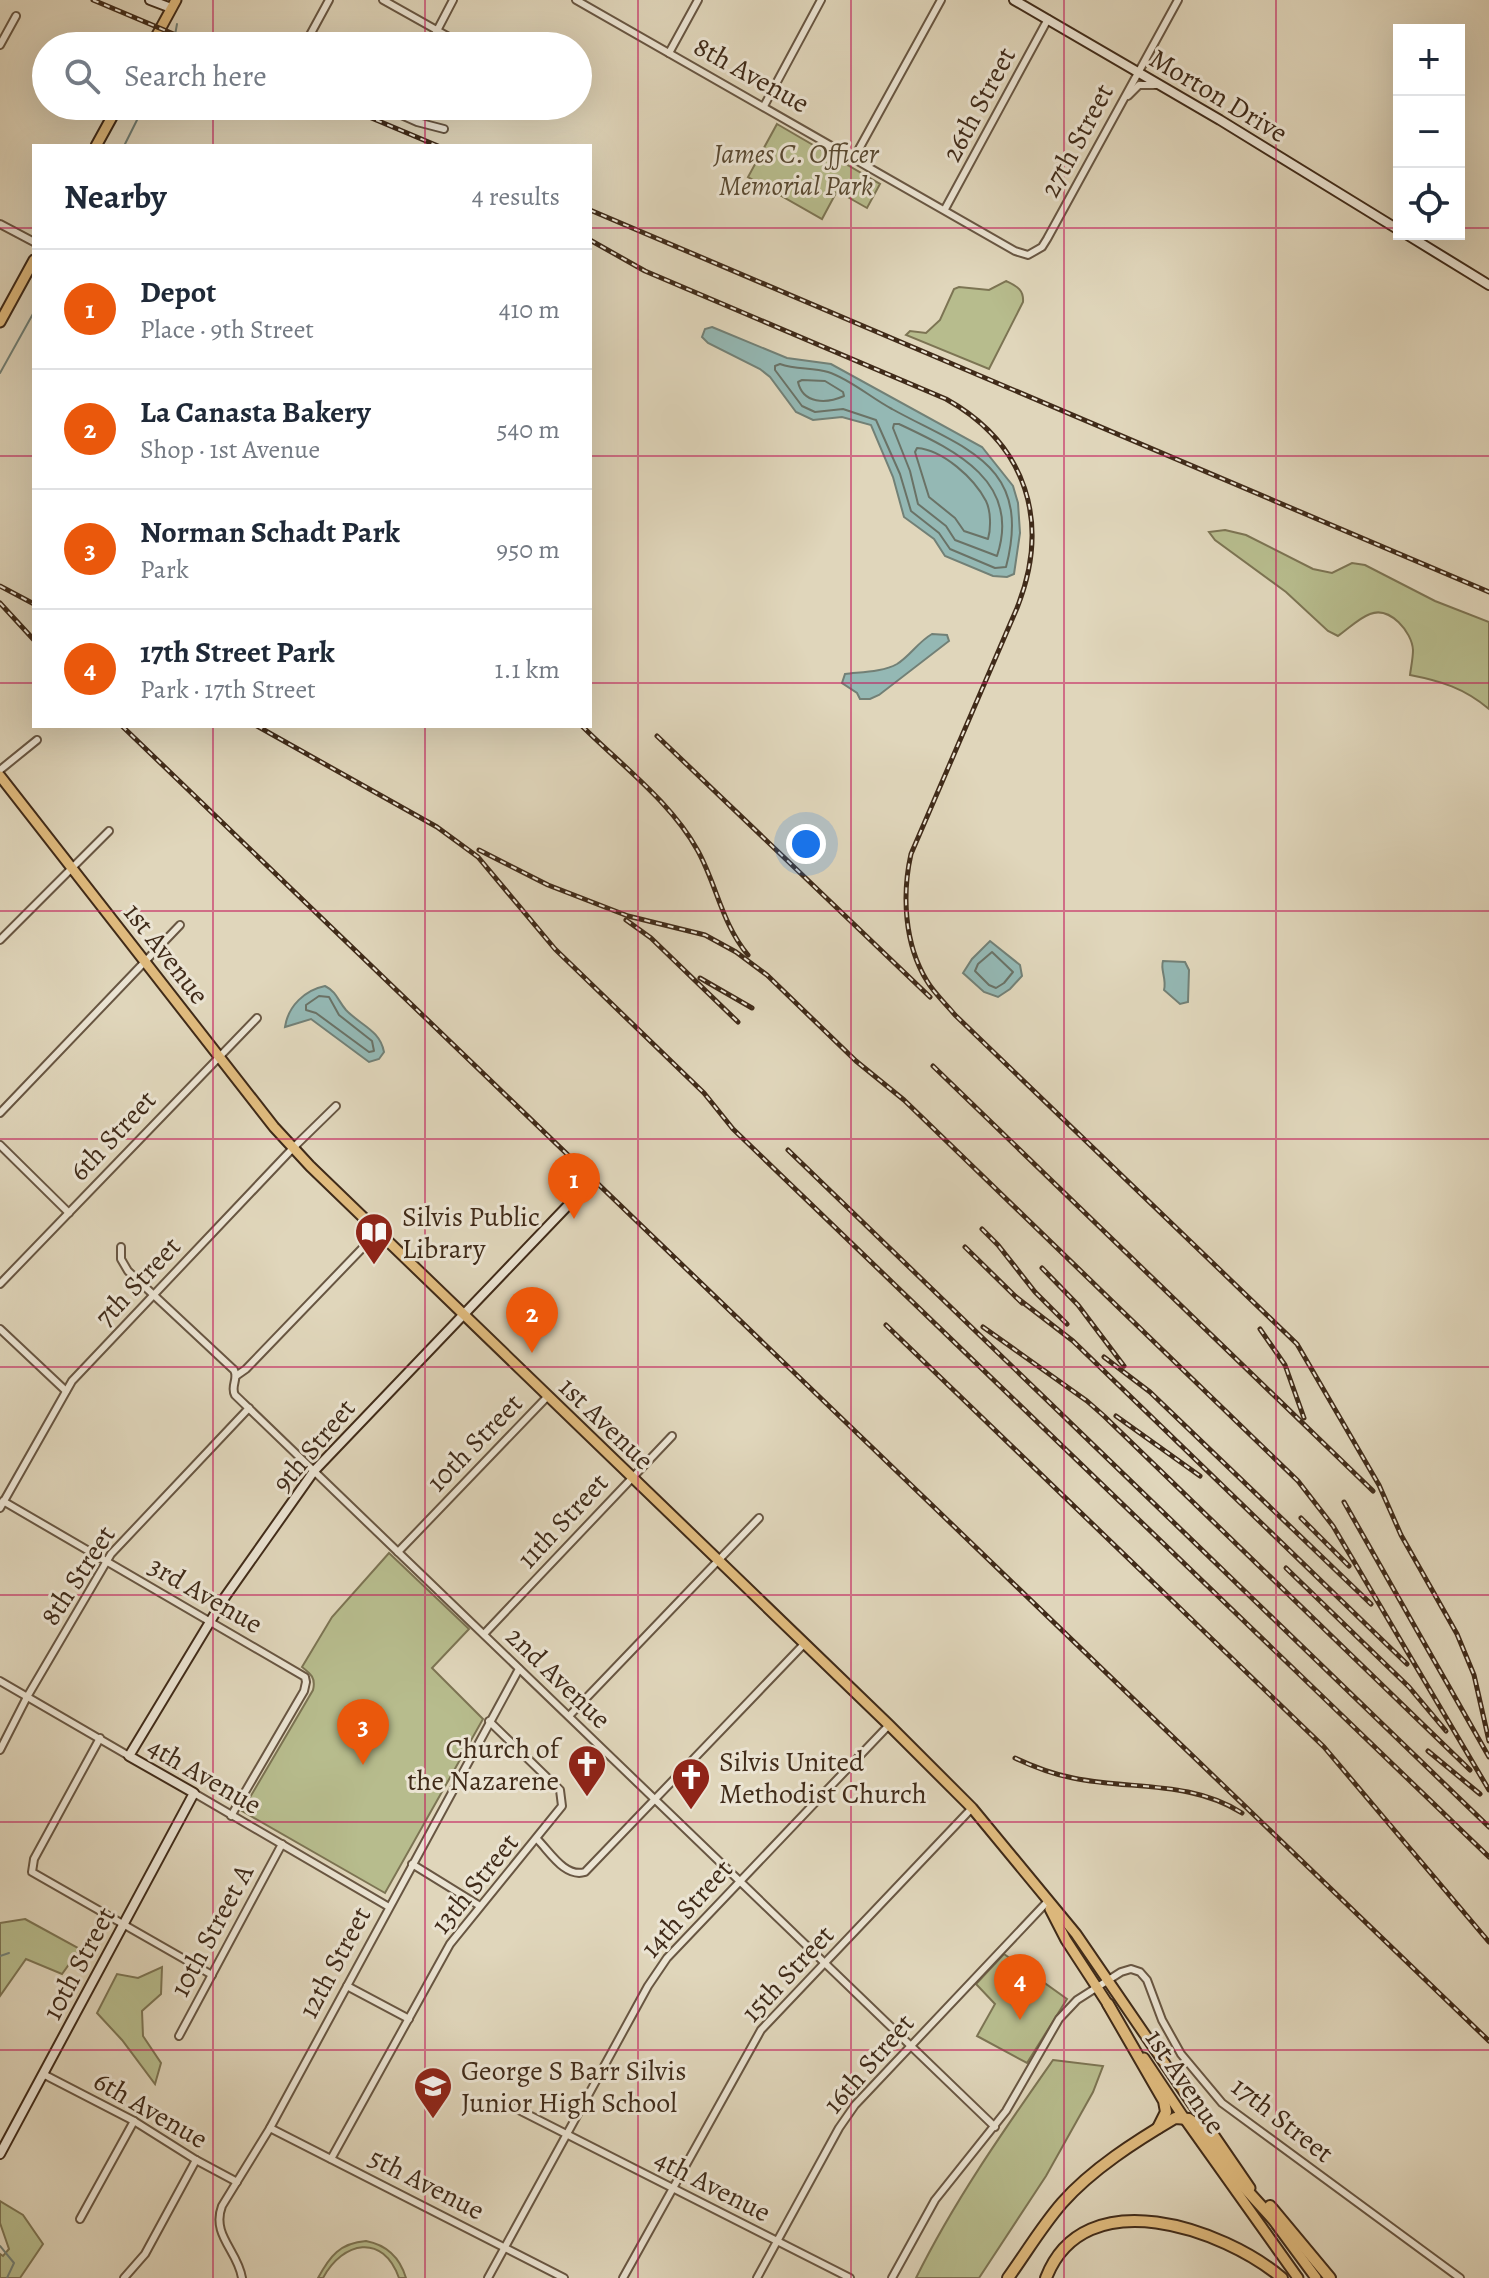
<!DOCTYPE html>
<html lang="en">
<head>
<meta charset="utf-8">
<style>
	body { margin:0; font-family:Alegreya,serif; background:#f2f2f3; color:#1f2937 }
	.controls { position:absolute; right:24px; top:24px; display:grid; overflow:hidden; border-radius:0px; box-shadow:0 8px 32px #0002 }
	.controls button { width:72px; height:72px; display:grid; place-items:center; padding:0; border:0; border-bottom:2px solid #e0e1e3; background:#fff; color:#1f2937; font:40px sans-serif }
	.you { position:absolute; left:806px; top:844px; width:28px; height:28px; margin:-20px; border:6px solid #fff; border-radius:50%; background:#1a73e8; box-shadow:0 0 0 12px #1a73e833 }
	.badge { display:grid; place-items:center; width:52px; height:52px; border-radius:50%; background:#ea580c; color:#fff; font-size:26px; font-weight:700 }
	.pin { position:absolute; translate:-50% -66px; filter:drop-shadow(0 2px 4px #0008) }
	.pin::after { content:''; position:absolute; top:42px; width:28px; height:24px; background:inherit; clip-path:polygon(0 0,100% 0,50% 100%) }
	.list { margin:0; padding:0; list-style:none }
	h2 { display:flex; justify-content:space-between; align-items:center; height:104px; margin:0; padding:0 32px; font-size:34px }
	h2 small { font-size:26px; font-weight:400; color:#747a83 }
	.list li { display:grid; grid-template-columns:52px 1fr auto; gap:24px; align-items:center; box-sizing:border-box; height:120px; padding:0 32px; border-top:2px solid #e0e1e3 }
	.list b { display:block; font-size:30px; white-space:nowrap }
	.list p { margin:0; font-size:26px; white-space:nowrap; color:#747a83 }
	.list em { font-size:26px; font-style:normal; color:#747a83 }
	.icon { flex:none; width:44px; height:44px; fill:none; stroke:currentColor; stroke-width:2; stroke-linecap:round; stroke-linejoin:round }
	.map { position:relative; flex:none; width:1489px; height:2278px; overflow:hidden }
	.search { position:absolute; background:#fff; box-shadow:0 8px 32px #0002; left:32px; top:32px; width:560px; height:88px; display:flex; align-items:center; gap:20px; box-sizing:border-box; padding:0 28px; border-radius:44px; color:#747a83; font-size:30px }
	.panel { position:absolute; background:#fff; box-shadow:0 8px 32px #0002; left:32px; top:144px; width:560px; height:584px; border-radius:0px }
	.map>svg:first-child { display:block }
</style>
</head>
<body>
<div class="map">
<svg width="1489" height="2278" viewBox="0 0 1489 2278">
	<rect width="100%" height="100%" fill="#e0d6bb"/>
	<filter id="stains"><feTurbulence type="fractalNoise" baseFrequency=".0025" numOctaves="4"/><feColorMatrix values="0 0 0 0 .2 0 0 0 0 .09 0 0 0 0 .02 0 0 0 .5 -.17"/></filter>
	<radialGradient id="worn" r=".72"><stop offset=".6" stop-color="#630" stop-opacity="0"/><stop offset="1" stop-color="#630" stop-opacity=".3"/></radialGradient>
	<g fill="#b7bc8d" stroke="#7c7453" stroke-width="2">
		<path d="M 777,124 L 880,184 L 867,208 L 837,191 L 822,219 L 748,177 Z"/>
		<path d="M 1006,281 C 1016,286 1024,289 1023,302 L 989,369 L 906,335 L 910,331 L 926,333 L 940,320 L 954,289 L 959,287 L 989,290 Z"/>
		<path d="M 1225,530 L 1246,535 L 1313,569 L 1332,573 L 1352,563 L 1365,565 L 1435,601 L 1489,622 L 1489,709 C 1464,688 1441,681 1410,675 C 1411,667 1413,658 1413,650 C 1412,632 1390,606 1370,614 C 1359,618 1348,629 1338,636 L 1328,631 L 1286,592 L 1215,540 L 1209,532 Z"/>
		<path d="M 389,1553 L 469,1629 L 432,1668 L 483,1719 L 385,1893 L 242,1811 L 313,1690 C 316,1678 311,1674 302,1667 L 332,1617 Z"/>
		<path d="M 25,1919 L 80,1949 L 62,1974 L 26,1959 L 0,1996 L 0,1923 Z"/>
		<path d="M 1004,1954 L 1067,1999 L 1027,2063 L 977,2036 L 995,2004 L 976,1984 Z"/>
		<path d="M 162,1967 L 161,1994 L 142,2011 L 143,2036 L 161,2063 L 155,2084 L 122,2040 L 97,2013 L 117,1974 L 138,1978 Z"/>
		<path d="M 1053,2060 L 1103,2066 L 1093,2092 L 1046,2176 L 979,2278 L 916,2278 C 954,2201 1004,2130 1053,2060 Z"/>
		<path d="M 0,2201 L 23,2215 L 43,2244 L 20,2278 L 0,2278 L 0,2254 L 3,2256 L 9,2249 L 0,2223 Z"/>
		<path d="M 366,2241 C 387,2245 400,2258 406,2278 L 399,2278 C 383,2233 343,2241 323,2278 L 318,2278 C 330,2256 340,2243 366,2241 Z"/>
	</g>
	<g fill="#94b8b4" stroke="#728076" stroke-width="2">
		<path d="M 712,327 L 787,358 L 831,364 L 982,447 L 1013,486 L 1018,503 L 1020,533 L 1014,574 L 1007,577 L 993,576 L 945,556 L 934,539 L 904,517 L 893,477 L 871,425 L 842,417 L 813,420 L 796,412 L 770,377 L 760,369 L 708,343 L 702,337 L 705,329 Z"/>
		<path d="M 932,634 L 947,635 L 949,641 L 879,695 L 870,699 L 860,699 L 857,693 L 842,683 L 845,674 C 861,672 883,672 897,664 C 910,656 918,642 932,634 Z"/>
		<path d="M 990,941 L 1020,965 L 1022,976 L 1010,989 L 998,997 L 984,992 L 963,973 L 972,959 Z"/>
		<path d="M 1163,961 L 1185,962 L 1189,970 L 1188,1002 L 1180,1004 L 1164,990 C 1167,979 1160,970 1163,961 Z"/>
		<path d="M 325,986 C 337,992 338,1001 346,1010 C 360,1025 380,1030 384,1052 L 379,1059 L 369,1062 L 311,1019 L 285,1027 C 288,1006 305,990 325,986 Z"/>
	</g>
	<g fill="none" stroke-linecap="round" stroke-linejoin="round">
		<g stroke="#6a7266" stroke-width="2">
			<path d="M 780,364 C 796,370 812,367 828,372 C 850,379 871,398 892,409 C 964,449 1033,463 1006,567 L 995,568 L 950,549 L 939,533 L 911,511 L 900,474 L 876,420 L 843,409 L 815,412 L 802,406 L 775,370 L 775,366 Z"/>
			<path d="M 802,380 L 825,381 L 843,392 L 844,396 C 826,404 803,404 798,382 Z"/>
			<path d="M 894,424 L 899,424 C 954,450 1022,481 997,556 L 955,540 L 946,526 L 918,504 L 910,471 L 893,428 Z"/>
			<path d="M 917,448 C 943,450 974,478 986,501 C 991,511 991,529 988,539 L 964,531 L 955,518 L 929,497 L 915,452 Z"/>
			<path d="M 992,952 L 1013,972 L 1004,983 L 996,988 L 989,985 L 975,971 L 978,964 Z"/>
			<path d="M 319,996 L 329,997 L 339,1015 L 372,1041 L 374,1051 L 369,1052 L 316,1013 L 306,1010 L 306,1005 Z"/>
		</g>
		<g stroke="#728076" stroke-width="2">
			<path d="M 173,46 L 177,24"/>
			<path d="M 124,146 L 144,106"/>
			<path d="M 0,373 L 34,312"/>
			<path d="M 0,1956 L 9,1953"/>
			<path d="M 0,2246 L 14,2263 L 7,2278"/>
		</g>
		<defs>
			<g id="street">
				<path d="M 383,0 L 465,46"/>
				<path d="M 576,0 L 1015,251 L 1028,255 L 1042,247 L 1047,239 L 1178,0"/>
				<path d="M 0,45 L 16,16"/>
				<path d="M 304,46 L 329,0"/>
				<path d="M 429,46 L 453,0"/>
				<path d="M 669,53 L 698,0"/>
				<path d="M 1128,96 L 1139,85 L 1156,85"/>
				<path d="M 381,106 L 417,122 L 444,129"/>
				<path d="M 764,106 L 821,0"/>
				<path d="M 854,158 L 941,0"/>
				<path d="M 945,209 L 1048,19"/>
				<path d="M 0,224 L 34,242"/>
				<path d="M 0,770 L 37,740"/>
				<path d="M 0,940 L 109,831"/>
				<path d="M 0,1113 L 180,925"/>
				<path d="M 0,1145 L 69,1213"/>
				<path d="M 121,1247 L 121,1259 L 128,1271 L 234,1370 C 239,1379 230,1386 235,1395 L 995,2127"/>
				<path d="M 0,1284 L 257,1018"/>
				<path d="M 0,1329 L 66,1391"/>
				<path d="M 236,1376 L 246,1369 L 378,1232"/>
				<path d="M 3,1501 L 305,1677 L 306,1682 L 304,1691 L 231,1816"/>
				<path d="M 0,1508 L 72,1381 L 293,1148 L 336,1106"/>
				<path d="M 398,1552 L 548,1396"/>
				<path d="M 484,1634 L 672,1436"/>
				<path d="M 0,1681 L 129,1756"/>
				<path d="M 569,1716 L 759,1518"/>
				<path d="M 100,1738 L 34,1859 L 32,1872 L 212,1975"/>
				<path d="M 0,1750 L 27,1697 L 111,1554 L 249,1408"/>
				<path d="M 194,1793 L 389,1907"/>
				<path d="M 537,1839 C 550,1852 565,1878 585,1872 L 805,1643"/>
				<path d="M 412,1864 L 480,1906"/>
				<path d="M 347,1986 L 409,2019"/>
				<path d="M 179,2036 L 282,1844"/>
				<path d="M 43,2074 L 134,2121 L 196,2160 L 237,2182"/>
				<path d="M 515,2108 L 850,2278"/>
				<path d="M 270,2128 L 564,2278"/>
				<path d="M 331,2159 L 450,1944 L 562,1806 L 560,1790 L 489,1721"/>
				<path d="M 80,2219 L 134,2121"/>
				<path d="M 124,2278 L 145,2254 L 196,2160"/>
				<path d="M 242,2278 C 238,2251 211,2235 222,2206 L 270,2128 L 519,1669"/>
				<path d="M 488,2278 L 648,1986 L 667,1958 L 889,1725"/>
				<path d="M 623,2278 L 761,2030 L 972,1808"/>
				<path d="M 757,2278 L 839,2128 L 855,2105 L 1047,1902"/>
				<path d="M 892,2278 L 935,2200 L 1006,2111 L 1059,2019 L 1077,2000 L 1121,1972 L 1131,1969 L 1140,1972 L 1147,1980 L 1162,2020 L 1181,2054 L 1222,2103 L 1460,2278"/>
			</g>
			<g id="secondary">
				<path d="M 150,0 L 171,8"/>
				<path d="M 1014,0 L 1220,120 L 1399,230"/>
				<path d="M 1406,234 L 1489,285"/>
				<path d="M 0,2154 L 194,1793 L 129,1756 L 225,1597 L 314,1471 L 576,1197"/>
			</g>
			<g id="primary">
				<path d="M 151,46 L 176,0"/>
				<path d="M 96,146 L 118,106"/>
				<path d="M 0,322 L 34,260"/>
				<path d="M 0,776 L 274,1127 L 310,1166 L 889,1725 L 972,1808 L 1076,1934 L 1250,2188"/>
				<path d="M 1050,1909 L 1066,1940 L 1111,2009"/>
				<path d="M 1144,2058 L 1184,2118 L 1298,2278"/>
				<path d="M 1268,2213 L 1316,2278"/>
			</g>
			<g id="highway">
				<path d="M 1108,2004 L 1164,2101 L 1166,2112 L 1158,2128"/>
				<path d="M 1270,2206 L 1330,2278"/>
				<path d="M 1008,2278 C 1026,2253 1042,2226 1062,2203 C 1092,2169 1136,2141 1175,2118 L 1189,2119 L 1199,2126 L 1233,2175 L 1272,2218"/>
				<path d="M 1046,2278 C 1084,2179 1224,2229 1282,2278"/>
			</g>
		</defs>
		<use href="#street" stroke="#685642" stroke-width="10"/>
		<use href="#secondary" stroke="#402b19" stroke-width="12"/>
		<use href="#primary" stroke="#402b19" stroke-width="13"/>
		<use href="#highway" stroke="#402b19" stroke-width="14"/>
		<use href="#street" stroke="#ebe4d3" stroke-width="6"/>
		<use href="#secondary" stroke="#ebe4d3" stroke-width="8"/>
		<use href="#primary" stroke="#e0bb7e" stroke-width="9"/>
		<use href="#highway" stroke="#e0bb7e" stroke-width="10"/>
		<defs>
			<g id="rail">
				<path d="M 93,0 L 202,46"/>
				<path d="M 343,106 L 438,146"/>
				<path d="M 590,210 L 1489,592"/>
				<path d="M 590,240 L 645,271 L 946,399 C 1027,444 1051,523 1017,608 L 911,854 C 902,894 904,944 927,981 C 934,993 946,1004 955,1015 L 1297,1344 L 1379,1485 L 1401,1535 L 1457,1634 L 1474,1675 L 1489,1741"/>
				<path d="M 0,586 L 34,604"/>
				<path d="M 0,603 L 34,640"/>
				<path d="M 122,726 L 1489,2041"/>
				<path d="M 257,726 L 437,827 L 478,857 L 555,949 L 704,1093 L 733,1129 L 1489,1857"/>
				<path d="M 582,726 C 621,765 671,802 698,851 C 717,886 722,924 748,955"/>
				<path d="M 657,736 L 930,997"/>
				<path d="M 479,850 L 548,885 L 628,916 L 705,935 L 736,952 L 767,975 L 856,1061 L 904,1100 L 1298,1481 L 1333,1526 L 1489,1790"/>
				<path d="M 626,920 L 651,938 L 738,1022"/>
				<path d="M 700,978 L 752,1008"/>
				<path d="M 933,1066 L 1373,1491"/>
				<path d="M 788,1150 L 1489,1827"/>
				<path d="M 982,1229 L 998,1245 L 1035,1292 L 1067,1324"/>
				<path d="M 965,1247 L 1022,1303"/>
				<path d="M 1042,1268 L 1078,1305 L 1124,1366"/>
				<path d="M 1016,1297 L 1073,1341 L 1407,1664"/>
				<path d="M 886,1325 L 1324,1747 L 1489,1942"/>
				<path d="M 983,1327 L 1087,1401 L 1104,1416 L 1470,1770"/>
				<path d="M 1260,1329 L 1285,1365 L 1304,1418"/>
				<path d="M 1104,1357 L 1150,1392 L 1371,1604"/>
				<path d="M 1116,1416 L 1200,1476"/>
				<path d="M 1344,1502 L 1489,1757"/>
				<path d="M 1301,1518 L 1349,1566"/>
				<path d="M 1286,1568 L 1409,1687 L 1446,1731"/>
				<path d="M 1428,1751 L 1480,1794"/>
				<path d="M 1015,1758 C 1034,1767 1053,1774 1073,1778 C 1130,1790 1190,1780 1242,1813"/>
			</g>
		</defs>
		<use href="#rail" stroke="#402b19" stroke-width="5"/>
		<use href="#rail" stroke="#ebe4d3" stroke-width="2" stroke-dasharray="6" stroke-linecap="butt"/>
	</g>
	<path fill="none" stroke="#c2185b" stroke-width="2" stroke-opacity="0.55" d="M 213,0 L 213,46M 425,0 L 425,46M 638,0 L 638,2278M 851,0 L 851,2278M 1064,0 L 1064,2278M 1276,0 L 1276,2278M 213,106 L 213,146M 425,106 L 425,146M 0,228 L 34,228M 590,228 L 1399,228M 1459,228 L 1489,228M 0,456 L 34,456M 590,456 L 1489,456M 0,683 L 34,683M 590,683 L 1489,683M 213,726 L 213,2278M 425,726 L 425,2278M 0,911 L 1489,911M 0,1139 L 1489,1139M 0,1367 L 1489,1367M 0,1595 L 1489,1595M 0,1822 L 1489,1822M 0,2050 L 1489,2050"/>
	<defs>
		<symbol id="library-pin" viewBox="-11 -11 22 30"><path d="M0 17L-7.5 6A9.5 9.5 0 1 1 7.5 6Z" fill="#8f2418" stroke="#ebe4d3"/><path d="M-6-4Q-3-5.5-.7-3.5V5Q-3 3-6 4ZM6-4Q3-5.5 .7-3.5V5Q3 3 6 4Z" fill="#fff"/></symbol>
		<symbol id="church-pin" viewBox="-11 -11 22 30"><path d="M0 17L-7.5 6A9.5 9.5 0 1 1 7.5 6Z" fill="#8f2418" stroke="#ebe4d3"/><path d="M-1.2-6h2.4v3.5h3.3v2.4h-3.3V6h-2.4V-.1h-3.3v-2.4h3.3Z" fill="#fff"/></symbol>
		<symbol id="school-pin" viewBox="-11 -11 22 30"><path d="M0 17L-7.5 6A9.5 9.5 0 1 1 7.5 6Z" fill="#8f2418" stroke="#ebe4d3"/><path d="M0-5L7-2L0 1L-7-2ZM-4 1L0 2.5L4 1V4Q0 6-4 4Z" fill="#fff"/></symbol>
	</defs>
	<g fill-rule="evenodd">
		<use href="#library-pin" x="352" y="1210" width="44" height="60"/>
		<use href="#church-pin" x="565" y="1742" width="44" height="60"/>
		<use href="#church-pin" x="669" y="1755" width="44" height="60"/>
		<use href="#school-pin" x="411" y="2064" width="44" height="60"/>
	</g>
	<g text-anchor="middle" stroke-width="6" stroke-linejoin="round" paint-order="stroke">
		<g font-size="28" fill="#402b19" stroke="#ebe4d3">
			<text transform="translate(752 74) rotate(29)" y="10">8th Avenue</text>
			<text transform="translate(1219 95) rotate(31)" y="10">Morton Drive</text>
			<text transform="translate(978 104) rotate(-62)" y="10">26th Street</text>
			<text transform="translate(1076 140) rotate(-62)" y="10">27th Street</text>
			<text transform="translate(167 953) rotate(52)" y="10">1st Avenue</text>
			<text transform="translate(112 1135) rotate(-47)" y="10">6th Street</text>
			<text transform="translate(137 1281) rotate(-47)" y="10">7th Street</text>
			<text transform="translate(607 1423) rotate(44)" y="10">1st Avenue</text>
			<text transform="translate(474 1442) rotate(-46)" y="10">10th Street</text>
			<text transform="translate(313 1445) rotate(-50)" y="10">9th Street</text>
			<text transform="translate(562 1520) rotate(-47)" y="10">11th Street</text>
			<text transform="translate(77 1575) rotate(-57)" y="10">8th Street</text>
			<text transform="translate(206 1594) rotate(30)" y="10">3rd Avenue</text>
			<text transform="translate(559 1677) rotate(44)" y="10">2nd Avenue</text>
			<text transform="translate(205 1775) rotate(30)" y="10">4th Avenue</text>
			<text transform="translate(474 1883) rotate(-51)" y="10">13th Street</text>
			<text transform="translate(686 1908) rotate(-48)" y="10">14th Street</text>
			<text transform="translate(211 1930) rotate(-62)" y="10">10th Street A</text>
			<text transform="translate(334 1962) rotate(-62)" y="10">12th Street</text>
			<text transform="translate(78 1963) rotate(-62)" y="10">10th Street</text>
			<text transform="translate(787 1973) rotate(-47)" y="10">15th Street</text>
			<text transform="translate(868 2063) rotate(-49)" y="10">16th Street</text>
			<text transform="translate(1186 2081) rotate(56)" y="10">1st Avenue</text>
			<text transform="translate(151 2109) rotate(30)" y="10">6th Avenue</text>
			<text transform="translate(1283 2119) rotate(38)" y="10">17th Street</text>
			<text transform="translate(427 2183) rotate(27)" y="10">5th Avenue</text>
			<text transform="translate(713 2185) rotate(27)" y="10">4th Avenue</text>
		</g>
		<g font-size="28" font-style="italic" fill="#584830" stroke="#ebe4d3">
			<text x="796" y="163">James C. Officer<tspan x="796" dy="32">Memorial Park</tspan></text>
		</g>
		<g font-size="28" fill="#402b19" stroke="#ebe4d3" text-anchor="start">
			<text x="402" y="1226">Silvis Public<tspan x="402" dy="32">Library</tspan></text>
			<text x="559" y="1758" text-anchor="end">Church of<tspan x="559" dy="32">the Nazarene</tspan></text>
			<text x="719" y="1771">Silvis United<tspan x="719" dy="32">Methodist Church</tspan></text>
			<text x="461" y="2080">George S Barr Silvis<tspan x="461" dy="32">Junior High School</tspan></text>
		</g>
	</g>
	<rect width="100%" height="100%" filter="url(#stains)"/>
	<rect width="100%" height="100%" fill="url(#worn)"/>
</svg>
<div class="controls">
<button>+</button>
<button>−</button>
<button><svg class="icon" aria-label="locate" viewBox="0 0 24 24"><circle cx="12" cy="12" r="6"/><path d="M12 2v4M12 18v4M2 12h4M18 12h4"/></svg></button>
</div>
<div class="you"></div>
<div class="pin badge" style="left:574px;top:1219px">1</div>
<div class="pin badge" style="left:532px;top:1353px">2</div>
<div class="pin badge" style="left:363px;top:1765px">3</div>
<div class="pin badge" style="left:1020px;top:2020px">4</div>
<div class="search"><svg class="icon" aria-label="search" viewBox="0 0 24 24"><circle cx="10" cy="10" r="6"/><path d="M15 15l6 6"/></svg>Search here</div>
<section class="panel">
<h2>Nearby<small>4 results</small></h2>
<ul class="list">
<li><span class="badge">1</span><div><b>Depot</b><p>Place · 9th Street</p></div><em>410 m</em></li>
<li><span class="badge">2</span><div><b>La Canasta Bakery</b><p>Shop · 1st Avenue</p></div><em>540 m</em></li>
<li><span class="badge">3</span><div><b>Norman Schadt Park</b><p>Park</p></div><em>950 m</em></li>
<li><span class="badge">4</span><div><b>17th Street Park</b><p>Park · 17th Street</p></div><em>1.1 km</em></li>
</ul>
</section>
</div>
</body>
</html>
